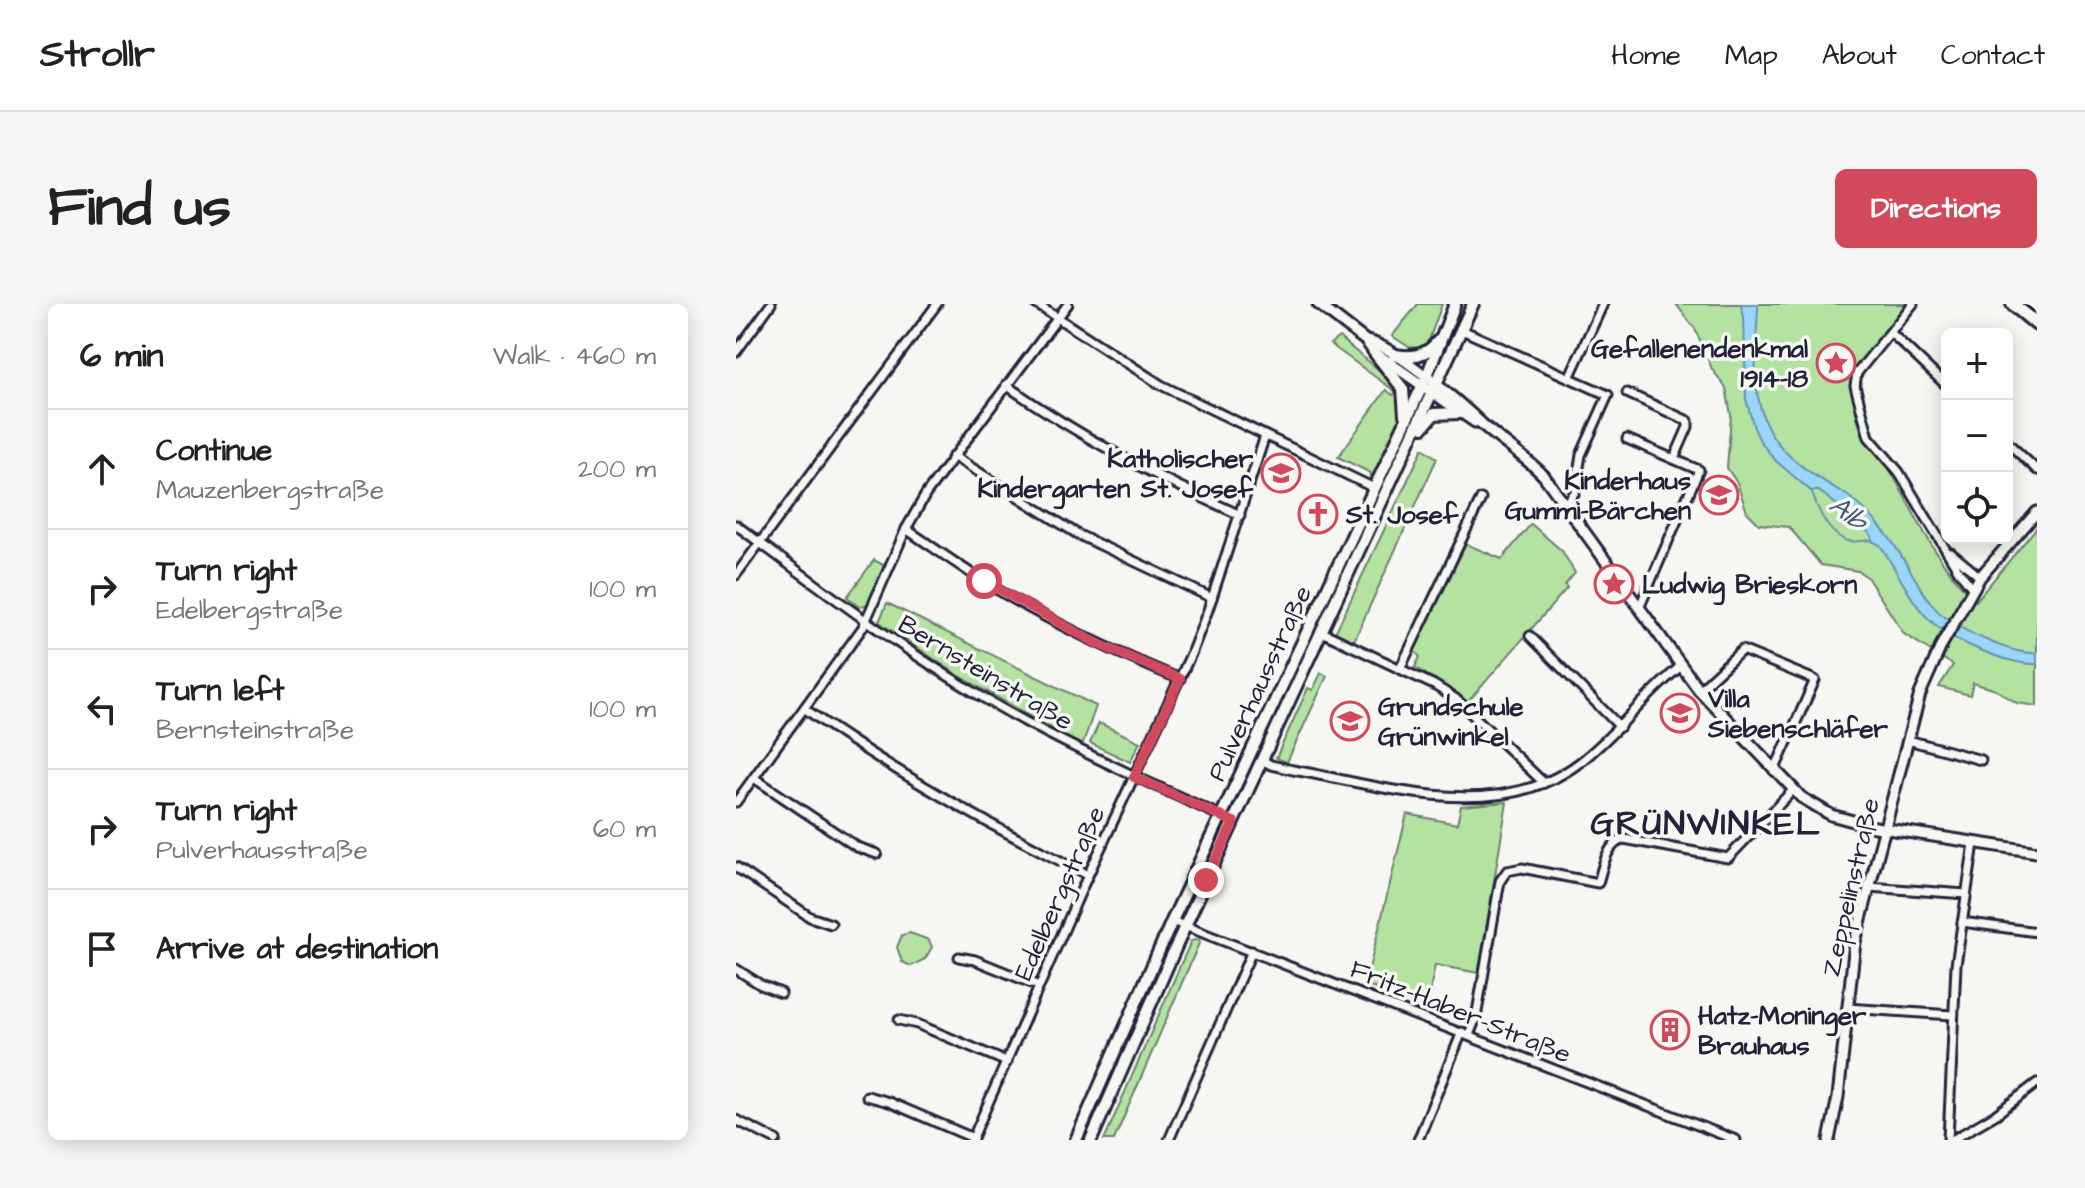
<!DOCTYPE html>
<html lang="en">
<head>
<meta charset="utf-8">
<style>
	body { margin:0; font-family:"Architects Daughter",sans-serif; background:#f6f6f6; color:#222 }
	.controls { position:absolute; right:24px; top:24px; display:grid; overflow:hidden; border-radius:12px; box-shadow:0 4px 20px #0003 }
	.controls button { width:72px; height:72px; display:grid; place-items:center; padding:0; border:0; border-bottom:2px solid #e0e0e0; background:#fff; color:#222; font:40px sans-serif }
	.stop { position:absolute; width:24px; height:24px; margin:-18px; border:6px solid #d1495b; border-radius:50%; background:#fff }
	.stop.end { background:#d1495b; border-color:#fff; box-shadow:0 2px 8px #0008 }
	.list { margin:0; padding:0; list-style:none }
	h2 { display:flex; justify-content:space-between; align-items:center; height:104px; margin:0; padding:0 32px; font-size:34px }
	h2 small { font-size:26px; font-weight:400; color:#767676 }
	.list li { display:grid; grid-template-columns:52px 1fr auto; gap:24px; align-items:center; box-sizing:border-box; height:120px; padding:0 32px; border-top:2px solid #e0e0e0 }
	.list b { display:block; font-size:30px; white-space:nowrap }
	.list p { margin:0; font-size:26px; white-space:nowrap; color:#767676 }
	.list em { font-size:26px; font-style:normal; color:#767676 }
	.icon { flex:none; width:44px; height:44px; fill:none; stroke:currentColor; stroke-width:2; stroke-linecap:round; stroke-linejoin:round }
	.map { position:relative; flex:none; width:1301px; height:836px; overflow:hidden; border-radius:12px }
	header { display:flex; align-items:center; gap:48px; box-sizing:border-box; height:112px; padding:0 40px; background:#fff; border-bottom:2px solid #e0e0e0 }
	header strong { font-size:38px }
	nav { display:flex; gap:44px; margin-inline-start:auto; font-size:28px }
	.intro { display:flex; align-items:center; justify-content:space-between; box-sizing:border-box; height:192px; padding:0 48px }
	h1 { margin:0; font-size:56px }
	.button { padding:20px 36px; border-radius:12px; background:#d1495b; color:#fff; font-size:28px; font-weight:700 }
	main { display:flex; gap:48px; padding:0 48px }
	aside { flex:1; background:#fff; border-radius:12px; box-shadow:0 4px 20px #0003 }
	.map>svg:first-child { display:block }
</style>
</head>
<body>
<header>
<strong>Strollr</strong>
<nav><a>Home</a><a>Map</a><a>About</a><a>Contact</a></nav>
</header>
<div class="intro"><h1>Find us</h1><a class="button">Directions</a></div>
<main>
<aside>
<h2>6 min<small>Walk · 460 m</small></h2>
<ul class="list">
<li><svg class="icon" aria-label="ahead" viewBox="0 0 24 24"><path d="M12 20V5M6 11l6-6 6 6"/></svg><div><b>Continue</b><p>Mauzenbergstraße</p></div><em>200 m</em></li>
<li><svg class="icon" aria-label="right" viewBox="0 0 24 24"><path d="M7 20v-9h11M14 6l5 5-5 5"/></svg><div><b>Turn right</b><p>Edelbergstraße</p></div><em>100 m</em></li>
<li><svg class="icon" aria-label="left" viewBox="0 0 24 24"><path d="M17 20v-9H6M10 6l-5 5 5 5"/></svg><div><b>Turn left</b><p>Bernsteinstraße</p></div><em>100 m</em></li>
<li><svg class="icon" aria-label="right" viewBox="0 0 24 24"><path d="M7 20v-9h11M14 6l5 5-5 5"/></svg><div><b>Turn right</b><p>Pulverhausstraße</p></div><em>60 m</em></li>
<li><svg class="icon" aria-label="arrive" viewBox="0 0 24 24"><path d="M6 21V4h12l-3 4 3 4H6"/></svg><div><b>Arrive at destination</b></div></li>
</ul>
</aside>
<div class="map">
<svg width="1301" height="836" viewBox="0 0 1301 836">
	<rect width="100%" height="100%" fill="#f6f6f2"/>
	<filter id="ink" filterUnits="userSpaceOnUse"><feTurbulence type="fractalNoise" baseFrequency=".0125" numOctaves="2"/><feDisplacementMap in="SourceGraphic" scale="16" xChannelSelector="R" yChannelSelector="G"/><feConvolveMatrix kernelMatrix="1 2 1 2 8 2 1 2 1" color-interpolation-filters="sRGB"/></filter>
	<g filter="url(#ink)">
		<g fill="#b4e2a0" stroke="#6b826e" stroke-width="2">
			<path d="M 682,0 L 706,0 L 693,36 L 686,44 L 673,43 L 656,32 Z"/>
			<path d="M 940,0 L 1173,0 L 1117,70 C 1115,88 1119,109 1126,129 C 1131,142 1144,151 1152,163 C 1179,208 1200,261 1240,297 L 1301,223 L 1301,402 L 1281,399 L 1260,386 L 1237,379 L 1234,391 L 1203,383 L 1217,361 L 1168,330 L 1131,273 L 1122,267 L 1085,261 L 1053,223 L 1023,220 L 1011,208 L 1001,179 L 991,164 L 995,111 L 990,84 L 976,65 L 959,25 Z"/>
			<path d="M 603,33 C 627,57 677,79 663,120 L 641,169 L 634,174 L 635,169 L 602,153 L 650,86 L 657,91 L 660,88 L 594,40 Z"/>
			<path d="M 684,95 L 686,96 L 502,499 L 497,496 Z"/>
			<path d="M 687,144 L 701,154 L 618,337 L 599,329 Z"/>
			<path d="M 795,220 L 826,247 L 839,269 L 829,281 L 831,284 L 732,398 L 679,363 L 684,353 L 678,347 L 730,240 L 766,255 Z"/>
			<path d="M 138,256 L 149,262 L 132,300 L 123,303 L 111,293 Z"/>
			<path d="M 151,299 L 360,402 L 346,442 L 222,371 L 143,318 Z"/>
			<path d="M 585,369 L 591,372 L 551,458 L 540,454 L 572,384 L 577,386 Z"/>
			<path d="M 363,419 L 404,438 L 394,458 L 354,439 Z"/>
			<path d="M 771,498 L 743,669 L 699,661 L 691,703 L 629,681 L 671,510 L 721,520 L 725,502 Z"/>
			<path d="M 174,629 L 193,636 L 196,643 L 189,655 L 175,662 L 166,658 L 161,643 L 166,631 Z"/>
			<path d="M 432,635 L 437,638 L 351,836 L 345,836 Z"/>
			<path d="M 459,636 L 464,637 L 378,836 L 368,836 L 455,637 Z"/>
		</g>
		<path fill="#98d7fa" stroke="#698fae" stroke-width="2" d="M 1005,0 L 1022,0 C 1021,40 1013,89 1033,126 C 1050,157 1083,174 1112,192 C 1124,200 1138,215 1147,226 C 1167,248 1186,294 1206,311 C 1226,327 1276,351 1301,349 L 1301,360 C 1273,361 1218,338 1197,319 C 1176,302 1160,264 1144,241 L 1136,237 L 1136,232 L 1124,219 L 1083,187 L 1075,187 L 1040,157 L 1024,137 L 1018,124 L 1010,95 L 1008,13 Z"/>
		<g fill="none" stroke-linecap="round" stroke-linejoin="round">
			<path stroke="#698fae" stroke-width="2" d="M 1075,186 C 1081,203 1090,228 1109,236 C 1116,239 1128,237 1136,236"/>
			<defs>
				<g id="minor">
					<path d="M 300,0 L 425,81 L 638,184"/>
					<path d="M 1177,0 L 1121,69 L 1119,82 L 1133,133 L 1163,168 L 1222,266 L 1237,285"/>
					<path d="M 726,26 L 872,91 L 845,151 L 839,188 L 830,200"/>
					<path d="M 1155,29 L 1211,82"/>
					<path d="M 0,48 L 35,0"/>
					<path d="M 833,74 L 867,0"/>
					<path d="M 270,81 C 346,134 420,173 504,211"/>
					<path d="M 891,89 L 952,117 L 952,123 L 938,155"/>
					<path d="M 891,135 L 963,166 L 904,302"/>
					<path d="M 1271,138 L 1301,166"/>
					<path d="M 217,152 L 343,231 L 476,294"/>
					<path d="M 0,221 C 82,282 163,344 251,396 C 331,443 414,479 498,518"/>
					<path d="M 170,225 C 200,245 230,267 262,286 C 320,321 381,349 444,375"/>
					<path d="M 1215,249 L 1244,273"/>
					<path d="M 0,271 L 201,0"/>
					<path d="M 586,328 L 698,381 L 720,395 L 808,479"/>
					<path d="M 794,332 L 884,423"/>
					<path d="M 664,365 L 745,195"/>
					<path d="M 963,386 L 1006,346 L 1079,376 L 1038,467"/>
					<path d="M 69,405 C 159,469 254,522 352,571"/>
					<path d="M 1172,436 L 1245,456"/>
					<path d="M 526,456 L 535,461 L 557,466 C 648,482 761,521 843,459 C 880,431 908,392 945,362"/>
					<path d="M 18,474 L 121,543 L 141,550"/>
					<path d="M 0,498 L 127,323 L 170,225 L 190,190 L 332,0"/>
					<path d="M 0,563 L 74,613 L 95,620"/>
					<path d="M 1132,583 L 1230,590"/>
					<path d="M 436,617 L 1000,836"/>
					<path d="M 1226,618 L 1301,628"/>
					<path d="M 223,653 L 239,656 L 303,682"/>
					<path d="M 0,665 L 25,681 L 45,689"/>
					<path d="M 1111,704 L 1216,711"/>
					<path d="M 163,716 L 181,720 L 271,758"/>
					<path d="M 733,731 L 740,714 L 764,577 L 771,567 L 786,564 L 862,579 C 867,563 870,540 888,535 L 992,554 L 1057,486"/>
					<path d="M 131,792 L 153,798 L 237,834"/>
					<path d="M 0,816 L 40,836"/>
					<path d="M 236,836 L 348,580 L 455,350 L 472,306 L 529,132"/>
					<path d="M 433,836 L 516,647"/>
					<path d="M 682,836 L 726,728"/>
					<path d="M 1212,836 L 1220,661 L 1238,539"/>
					<path d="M 1216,836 L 1259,811 L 1301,779"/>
				</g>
				<g id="tertiary">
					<path d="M 582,0 L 630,37 L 638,48 L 739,118"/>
					<path d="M 630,37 C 656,40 724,99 746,120 C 765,138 789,152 808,172 L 963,386 L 1065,493 L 1095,511 L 1139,523 L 1301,548"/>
					<path d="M 1093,836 L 1102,793 L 1119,638 L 1184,390 L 1206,340 L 1244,273 L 1301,208"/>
				</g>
				<g id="secondary">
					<path d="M 638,48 L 667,85 L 669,111"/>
					<path d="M 658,51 C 676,54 690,52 702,37"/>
					<path d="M 687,123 L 698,110 L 723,109"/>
					<path d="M 340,836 L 436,617 L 690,74 L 719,0"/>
					<path d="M 355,836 L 449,622 L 737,0"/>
				</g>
				<path id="primary" d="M 1277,0 L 1301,20"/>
			</defs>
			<use href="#minor" stroke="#22223b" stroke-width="13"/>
			<use href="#tertiary" stroke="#22223b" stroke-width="15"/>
			<use href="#secondary" stroke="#22223b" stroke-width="16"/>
			<use href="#primary" stroke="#22223b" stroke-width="18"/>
			<use href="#minor" stroke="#f6f6f2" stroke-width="7"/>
			<use href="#tertiary" stroke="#f6f6f2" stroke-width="9"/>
			<use href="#secondary" stroke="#f6f6f2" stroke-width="10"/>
			<use href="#primary" stroke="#f6f6f2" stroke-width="12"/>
			<path stroke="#22223b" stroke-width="2" d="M 1287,0 L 1301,11"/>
		</g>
	</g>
	<g fill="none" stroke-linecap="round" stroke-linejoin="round" filter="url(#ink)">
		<path stroke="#d1495b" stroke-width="10" d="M 248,277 L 360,339 L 444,375 L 398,473 L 498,518 L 470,576"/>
	</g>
	<defs>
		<symbol id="sight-ring" viewBox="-11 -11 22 22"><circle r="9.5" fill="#f6f6f2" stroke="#d1495b" stroke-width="1.5"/><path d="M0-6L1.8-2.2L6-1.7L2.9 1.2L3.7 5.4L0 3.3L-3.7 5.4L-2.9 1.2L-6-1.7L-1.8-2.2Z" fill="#d1495b"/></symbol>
		<symbol id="school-ring" viewBox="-11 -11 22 22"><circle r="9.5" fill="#f6f6f2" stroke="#d1495b" stroke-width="1.5"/><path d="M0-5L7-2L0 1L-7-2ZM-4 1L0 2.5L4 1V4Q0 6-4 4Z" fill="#d1495b"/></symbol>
		<symbol id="church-ring" viewBox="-11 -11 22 22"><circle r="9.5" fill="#f6f6f2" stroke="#d1495b" stroke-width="1.5"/><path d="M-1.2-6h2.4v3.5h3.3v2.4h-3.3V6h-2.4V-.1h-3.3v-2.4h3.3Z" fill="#d1495b"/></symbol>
		<symbol id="building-ring" viewBox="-11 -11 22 22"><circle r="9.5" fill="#f6f6f2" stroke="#d1495b" stroke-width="1.5"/><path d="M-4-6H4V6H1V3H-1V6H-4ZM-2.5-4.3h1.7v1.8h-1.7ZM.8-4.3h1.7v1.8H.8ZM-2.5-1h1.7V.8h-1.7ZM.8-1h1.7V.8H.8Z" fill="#d1495b"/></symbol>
	</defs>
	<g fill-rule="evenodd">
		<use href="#sight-ring" x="1078" y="37" width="44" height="44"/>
		<use href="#school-ring" x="523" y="147" width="44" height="44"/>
		<use href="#school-ring" x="961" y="169" width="44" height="44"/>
		<use href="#church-ring" x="560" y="188" width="44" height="44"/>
		<use href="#sight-ring" x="856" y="258" width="44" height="44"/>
		<use href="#school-ring" x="922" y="387" width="44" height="44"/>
		<use href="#school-ring" x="592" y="395" width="44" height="44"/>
		<use href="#building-ring" x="912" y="704" width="44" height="44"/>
	</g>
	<g text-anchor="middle" stroke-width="7" stroke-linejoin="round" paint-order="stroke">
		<g font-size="26" font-weight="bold" fill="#22223b" stroke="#f6f6f2" text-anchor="start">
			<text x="1072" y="53" text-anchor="end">Gefallenendenkmal<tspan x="1072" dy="30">1914–18</tspan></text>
			<text x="517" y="163" text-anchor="end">Katholischer<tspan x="517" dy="30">Kindergarten St. Josef</tspan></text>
			<text x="955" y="185" text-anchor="end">Kinderhaus<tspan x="955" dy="30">Gummi-Bärchen</tspan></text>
			<text x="610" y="219">St. Josef</text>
			<text x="906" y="289">Ludwig Brieskorn</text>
			<text x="972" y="403">Villa<tspan x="972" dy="30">Siebenschläfer</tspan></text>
			<text x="642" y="411">Grundschule<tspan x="642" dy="30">Grünwinkel</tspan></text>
			<text x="962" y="720">Hatz-Moninger<tspan x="962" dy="30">Brauhaus</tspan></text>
		</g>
		<g font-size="26" fill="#22223b" stroke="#f6f6f2">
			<text transform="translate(250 368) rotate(31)" y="9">Bernsteinstraße</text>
			<text transform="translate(523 379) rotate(-65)" y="9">Pulverhausstraße</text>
			<text transform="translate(1114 583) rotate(-77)" y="9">Zeppelinstraße</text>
			<text transform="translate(323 589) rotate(-66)" y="9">Edelbergstraße</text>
			<text transform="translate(725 707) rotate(22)" y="9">Fritz-Haber-Straße</text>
		</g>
		<g font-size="28" font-style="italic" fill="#455874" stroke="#f6f6f2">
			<text transform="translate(1113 208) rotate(38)" y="10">Alb</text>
		</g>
		<g font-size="34" font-weight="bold" letter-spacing="2" fill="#22223b" stroke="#f6f6f2">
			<text x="970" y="530">GRÜNWINKEL</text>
		</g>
	</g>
</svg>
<div class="controls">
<button>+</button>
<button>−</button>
<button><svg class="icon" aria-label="locate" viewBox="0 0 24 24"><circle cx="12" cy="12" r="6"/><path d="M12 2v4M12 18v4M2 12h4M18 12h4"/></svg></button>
</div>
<div class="stop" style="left:248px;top:277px"></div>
<div class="stop end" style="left:470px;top:576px"></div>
</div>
</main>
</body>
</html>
